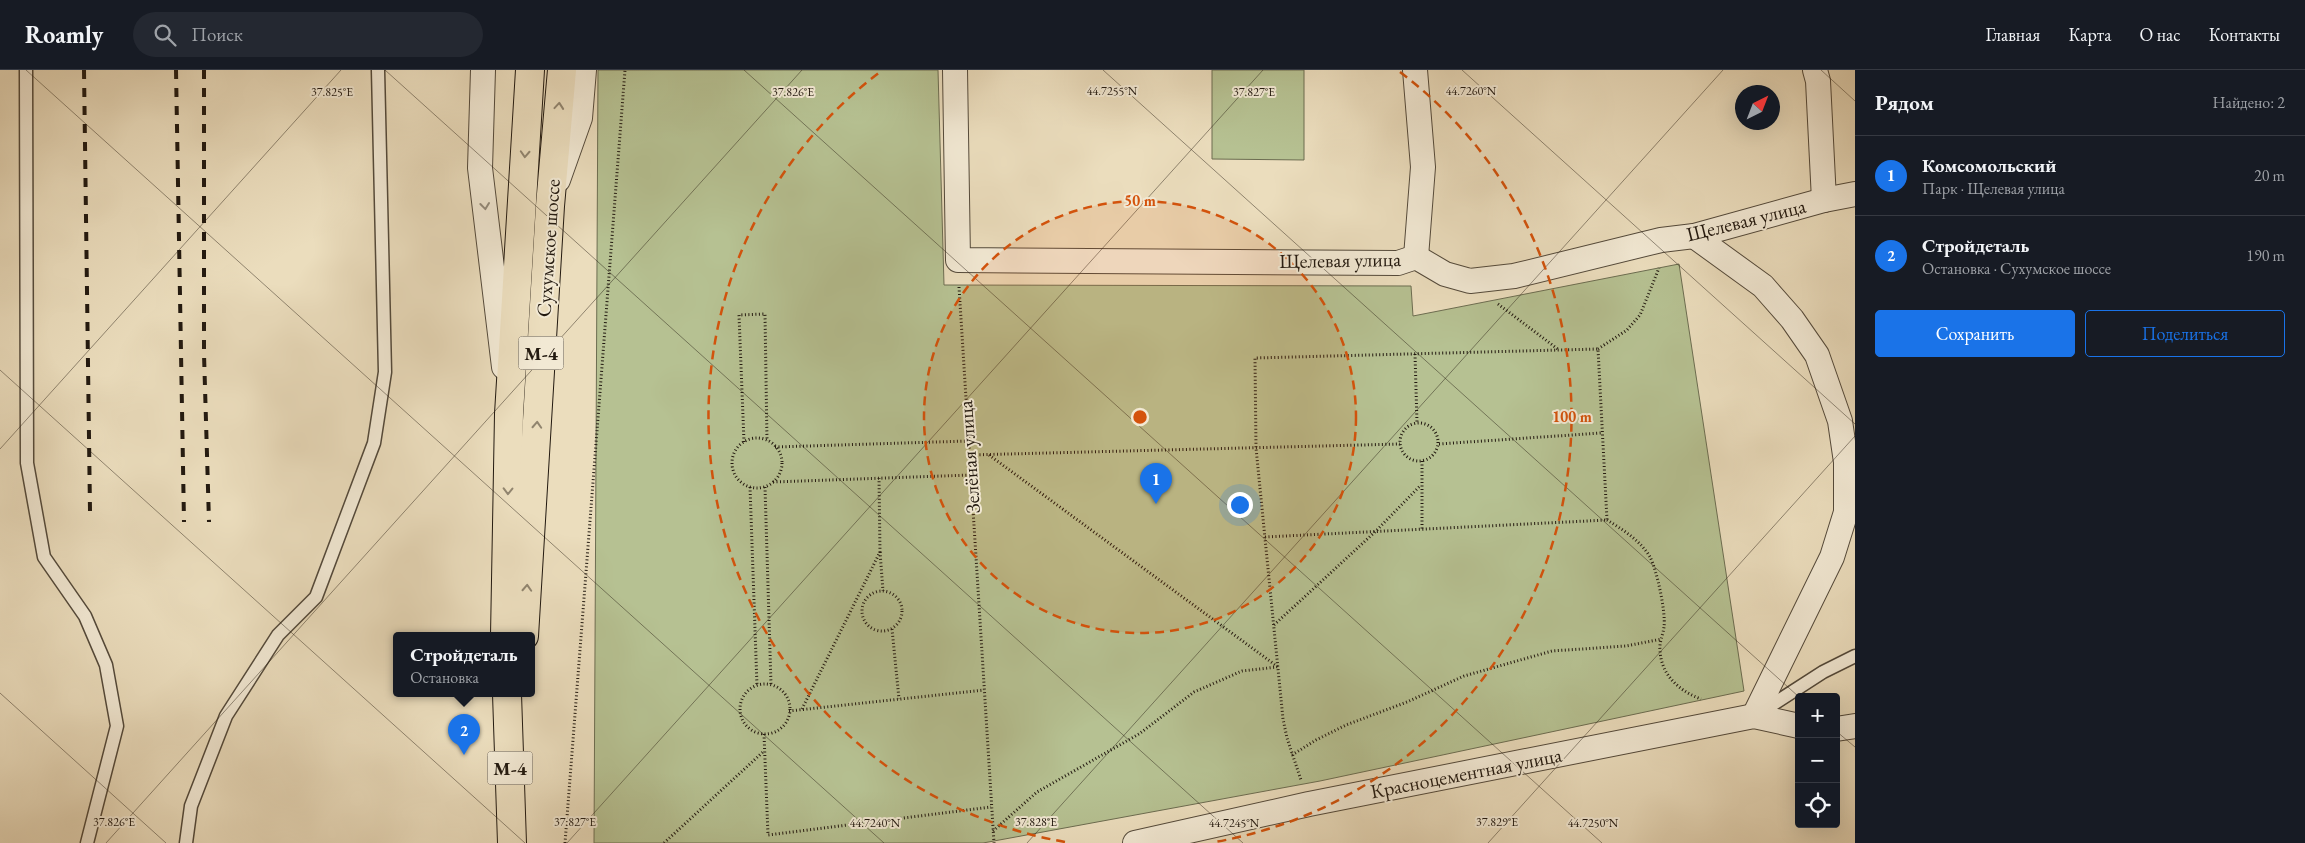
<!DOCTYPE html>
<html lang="ru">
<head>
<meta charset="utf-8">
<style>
	body { margin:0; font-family:"EB Garamond",serif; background:#242831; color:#f1f3f6 }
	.controls { position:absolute; right:15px; bottom:15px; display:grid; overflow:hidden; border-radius:5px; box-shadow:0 5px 20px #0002 }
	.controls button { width:45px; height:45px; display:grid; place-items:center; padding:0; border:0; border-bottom:1px solid #363941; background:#171b24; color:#f1f3f6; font:25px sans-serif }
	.compass { position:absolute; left:1735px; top:15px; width:45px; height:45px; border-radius:50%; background:#171b24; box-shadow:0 5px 20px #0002; rotate:42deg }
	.you { position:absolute; left:1239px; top:434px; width:18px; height:18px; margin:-12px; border:4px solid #fff; border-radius:50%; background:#1a73e8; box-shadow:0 0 0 8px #1a73e833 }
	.badge { display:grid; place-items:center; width:32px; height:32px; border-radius:50%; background:#1a73e8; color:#fff; font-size:16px; font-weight:700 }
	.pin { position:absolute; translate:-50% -41px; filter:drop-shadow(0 1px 2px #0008) }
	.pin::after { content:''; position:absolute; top:26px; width:18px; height:15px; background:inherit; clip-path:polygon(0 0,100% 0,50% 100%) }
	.popup { position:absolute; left:393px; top:562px; width:142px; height:65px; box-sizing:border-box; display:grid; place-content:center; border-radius:5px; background:#171b24; filter:drop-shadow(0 1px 4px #0005); font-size:16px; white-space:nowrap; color:#9ea1a6 }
	.popup b { font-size:19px; color:#f1f3f6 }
	.popup::after { content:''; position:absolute; left:50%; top:100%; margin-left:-10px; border:10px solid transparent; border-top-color:#171b24 }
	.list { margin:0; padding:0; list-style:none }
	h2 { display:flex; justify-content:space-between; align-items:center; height:65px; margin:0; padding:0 20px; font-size:21px }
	h2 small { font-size:16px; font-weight:400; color:#9ea1a6 }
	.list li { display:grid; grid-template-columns:32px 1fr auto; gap:15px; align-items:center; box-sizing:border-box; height:80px; padding:0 20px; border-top:1px solid #363941 }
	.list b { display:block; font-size:19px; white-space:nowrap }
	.list p { margin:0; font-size:16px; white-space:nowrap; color:#9ea1a6 }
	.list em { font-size:16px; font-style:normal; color:#9ea1a6 }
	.actions { display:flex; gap:10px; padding:15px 20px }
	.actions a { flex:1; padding:11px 0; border:1px solid #1a73e8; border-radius:5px; text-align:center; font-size:18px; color:#1a73e8 }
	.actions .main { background:#1a73e8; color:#fff }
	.icon { flex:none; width:28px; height:28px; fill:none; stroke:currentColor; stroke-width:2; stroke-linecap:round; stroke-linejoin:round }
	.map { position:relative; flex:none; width:1855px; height:773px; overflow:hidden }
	header { display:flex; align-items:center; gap:30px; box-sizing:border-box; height:70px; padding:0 25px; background:#171b24; border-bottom:1px solid #363941 }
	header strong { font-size:24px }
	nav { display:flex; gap:28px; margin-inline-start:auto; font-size:18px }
	.search { width:350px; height:45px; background:#242831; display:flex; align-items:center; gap:12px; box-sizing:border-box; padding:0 18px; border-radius:28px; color:#9ea1a6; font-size:19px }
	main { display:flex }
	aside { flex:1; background:#171b24 }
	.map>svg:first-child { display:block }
</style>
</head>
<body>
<header>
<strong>Roamly</strong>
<div class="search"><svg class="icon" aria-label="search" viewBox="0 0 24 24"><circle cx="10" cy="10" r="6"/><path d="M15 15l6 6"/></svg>Поиск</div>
<nav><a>Главная</a><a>Карта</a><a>О нас</a><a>Контакты</a></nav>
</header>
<main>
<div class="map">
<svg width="1855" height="773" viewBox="0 0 1855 773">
	<rect width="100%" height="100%" fill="#ebddbd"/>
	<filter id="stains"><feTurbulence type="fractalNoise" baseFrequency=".004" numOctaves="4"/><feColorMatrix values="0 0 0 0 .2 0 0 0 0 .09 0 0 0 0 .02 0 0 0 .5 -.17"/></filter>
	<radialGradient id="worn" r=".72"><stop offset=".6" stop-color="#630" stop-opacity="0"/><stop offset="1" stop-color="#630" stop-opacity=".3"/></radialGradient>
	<g fill="#b6c192" stroke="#6c6d51">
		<path d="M 598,0 L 938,0 L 944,215 L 1411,216 L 1413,246 L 1679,194 L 1744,621 L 1320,711 L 983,773 L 594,773 Z"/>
		<path d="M 1212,0 L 1304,0 L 1304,90 L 1212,89 Z"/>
	</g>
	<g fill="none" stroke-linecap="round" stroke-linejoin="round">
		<defs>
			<g id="lane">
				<path d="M 26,0 L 27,393 L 44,487 L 85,546 L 106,595 L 117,656 L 87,773"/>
				<path d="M 1761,642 L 1823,602 L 1855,586"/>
				<path d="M 186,773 L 191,736 L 226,646 L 278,565 L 316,527 L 374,373 L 385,302 L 378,0"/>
			</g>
			<g id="street">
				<path d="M 483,0 L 480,98 L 504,297"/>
				<path d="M 955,0 L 958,190 L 1398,193 L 1416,187 L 1445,204 L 1470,211 L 1514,206 L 1661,170 L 1694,166 L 1824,130 L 1855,124"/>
				<path d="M 1415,0 L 1423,97 L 1416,187"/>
				<path d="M 1815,0 L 1818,11 L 1824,130"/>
				<path d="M 558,110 L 580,48 L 584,0"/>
				<path d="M 1694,166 L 1763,216 L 1792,249 L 1817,285 L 1840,351 L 1846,392 L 1846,442 L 1832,487 L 1754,646"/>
				<path d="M 1836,659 L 1855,656"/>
				<path d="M 1135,773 L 1309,734 L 1754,646 L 1799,656"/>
			</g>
			<g id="highway">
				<path d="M 505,566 L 509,344 L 530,0"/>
				<path d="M 524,566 L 550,136 L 562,0"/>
				<path d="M 507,624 L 512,773"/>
			</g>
		</defs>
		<use href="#lane" stroke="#544a3b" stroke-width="15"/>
		<use href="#street" stroke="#544a3b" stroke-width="26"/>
		<use href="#highway" stroke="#221910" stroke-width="30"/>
		<g stroke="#221910" stroke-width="3" stroke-dasharray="1 2.5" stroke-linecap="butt">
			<path d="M 959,217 L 994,773"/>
			<path d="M 1498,234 L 1559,280"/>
			<path d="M 1598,279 L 1627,260 L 1640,245 L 1659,198"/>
			<path d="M 1415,284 L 1417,353"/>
			<circle cx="1419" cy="372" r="19"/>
			<circle cx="757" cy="393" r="25"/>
			<path d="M 744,372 L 739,245 L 765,244 L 767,371"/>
			<path d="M 1439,374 L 1601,363"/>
			<path d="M 775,377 L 968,371"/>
			<path d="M 969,385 L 1400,374"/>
			<path d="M 989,385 L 1278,597"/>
			<path d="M 1422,391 L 1422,459"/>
			<path d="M 773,412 L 970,405"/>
			<path d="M 750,417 L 757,616"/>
			<path d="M 765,417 L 771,615"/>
			<path d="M 1607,450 C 1622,459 1641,471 1650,487 C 1657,500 1666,543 1664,557 C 1663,565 1659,573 1660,580 C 1661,605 1679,621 1701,629"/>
			<path d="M 1265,467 L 1607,450 L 1598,279 L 1255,288 L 1256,378 L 1283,649 L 1287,668 L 1301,710"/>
			<path d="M 880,482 L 883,521"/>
			<circle cx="882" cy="541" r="20"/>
			<path d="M 1274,555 L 1376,461 L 1421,415"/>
			<path d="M 892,559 L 899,629"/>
			<circle cx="765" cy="639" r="25"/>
			<path d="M 802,639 L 880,482 L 879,408"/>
			<path d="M 789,641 L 984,620"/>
			<path d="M 764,664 L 768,765 L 991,737"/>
			<path d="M 1292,685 L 1316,670 L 1346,655 L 1407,632 L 1464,606 L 1552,581 L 1626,576 L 1662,569"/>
			<path d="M 993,761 L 1037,722 L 1139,664 L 1194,622 L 1242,601 L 1277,597"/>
			<path d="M 565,773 L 625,0"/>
			<path d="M 664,773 L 764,681"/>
		</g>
		<use href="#lane" stroke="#f2e9d4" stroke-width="12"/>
		<use href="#street" stroke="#f2e9d4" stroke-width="24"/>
		<use href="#highway" stroke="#ebddbd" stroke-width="28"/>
		<g stroke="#221910" stroke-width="4" stroke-dasharray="9 9" stroke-linecap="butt">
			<path d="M 84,0 L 90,441"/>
			<path d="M 176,0 L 184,452"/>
			<path d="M 204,0 L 204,284 L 209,452"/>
		</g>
	</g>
	<defs><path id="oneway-chevron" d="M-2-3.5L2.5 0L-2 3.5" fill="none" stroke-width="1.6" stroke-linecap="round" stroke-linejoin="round" transform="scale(1.25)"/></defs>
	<g stroke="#91856f">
		<use href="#oneway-chevron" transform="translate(559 36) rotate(-85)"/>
		<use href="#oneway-chevron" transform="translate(525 84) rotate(93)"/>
		<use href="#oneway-chevron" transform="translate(537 355) rotate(-87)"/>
		<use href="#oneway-chevron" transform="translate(508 421) rotate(91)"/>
		<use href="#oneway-chevron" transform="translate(527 518) rotate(-87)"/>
	</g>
	<use stroke="#948b7c" href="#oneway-chevron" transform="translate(485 136) rotate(83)"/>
	<path fill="none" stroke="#221910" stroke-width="1" stroke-opacity="0.45" d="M 26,0 L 884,773M 385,0 L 1243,773M 744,0 L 1602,773M 1103,0 L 1799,627M 1462,0 L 1855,354M 1821,0 L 1855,31M 0,300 L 525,773M 0,379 L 341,0M 0,623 L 166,773M 1836,661 L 1855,677M 106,773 L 802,0M 567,773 L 1263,0M 1027,773 L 1723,0M 1488,773 L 1855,366"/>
	<circle cx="1140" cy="347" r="216" fill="#d4530c" fill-opacity=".12"/>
	<g fill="none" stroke="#d4530c" stroke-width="2.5" stroke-dasharray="9 6">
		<circle cx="1140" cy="347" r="216"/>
		<path d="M1065 772A432 432 0 0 1 880 2M1400 2A432 432 0 0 1 1215 772"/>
	</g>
	<g text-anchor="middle" stroke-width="4" stroke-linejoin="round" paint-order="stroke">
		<g fill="#f2e9d4" stroke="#60574b" stroke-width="1">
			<rect x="518.5" y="266.5" width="45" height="33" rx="4"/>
			<rect x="487.5" y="681.5" width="45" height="33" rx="4"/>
		</g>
		<g font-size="19" font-weight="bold" fill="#221910">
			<text x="541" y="290">М-4</text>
			<text x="510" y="705">М-4</text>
		</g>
		<g font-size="20" fill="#221910" stroke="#f2e9d4">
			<text transform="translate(1746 150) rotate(-14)" y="7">Щелевая улица</text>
			<text transform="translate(548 178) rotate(-86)" y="7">Сухумское шоссе</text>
			<text transform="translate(1340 190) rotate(-1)" y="7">Щелевая улица</text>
			<text transform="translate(969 387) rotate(-94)" y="7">Зелёная улица</text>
			<text transform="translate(1466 703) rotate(-11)" y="7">Красноцементная улица</text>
		</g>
	</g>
	<g font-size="12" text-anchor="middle" fill="#221910" stroke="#f2e9d4" stroke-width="4" stroke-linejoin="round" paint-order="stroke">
		<text x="1112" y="25">44.7255°N</text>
		<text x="1471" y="25">44.7260°N</text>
		<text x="332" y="26">37.825°E</text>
		<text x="793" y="26">37.826°E</text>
		<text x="1254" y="26">37.827°E</text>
		<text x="114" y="756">37.826°E</text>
		<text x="575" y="756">37.827°E</text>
		<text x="1036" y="756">37.828°E</text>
		<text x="1497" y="756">37.829°E</text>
		<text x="875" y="757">44.7240°N</text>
		<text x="1234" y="757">44.7245°N</text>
		<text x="1593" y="757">44.7250°N</text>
	</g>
	<circle cx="1140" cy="347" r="8" fill="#d4530c" stroke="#f2e9d4" stroke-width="2.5"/>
	<g font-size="15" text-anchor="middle" font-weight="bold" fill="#d4530c" stroke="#f2e9d4" stroke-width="4" stroke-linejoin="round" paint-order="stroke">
		<text x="1140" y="136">50 m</text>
		<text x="1572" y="352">100 m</text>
	</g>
	<rect width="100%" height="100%" filter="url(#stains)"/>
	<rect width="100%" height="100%" fill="url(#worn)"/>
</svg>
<div class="controls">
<button>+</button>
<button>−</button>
<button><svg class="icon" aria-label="locate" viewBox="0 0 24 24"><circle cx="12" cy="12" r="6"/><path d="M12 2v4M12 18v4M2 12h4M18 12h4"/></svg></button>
</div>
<svg class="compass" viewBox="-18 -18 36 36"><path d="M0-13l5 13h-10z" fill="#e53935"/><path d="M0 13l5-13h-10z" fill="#9ea1a6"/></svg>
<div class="you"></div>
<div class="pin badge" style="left:1156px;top:434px">1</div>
<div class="pin badge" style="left:464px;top:685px">2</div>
<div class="popup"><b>Стройдеталь</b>Остановка</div>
</div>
<aside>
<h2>Рядом<small>Найдено: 2</small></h2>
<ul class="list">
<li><span class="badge">1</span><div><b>Комсомольский</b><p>Парк · Щелевая улица</p></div><em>20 m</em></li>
<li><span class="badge">2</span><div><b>Стройдеталь</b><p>Остановка · Сухумское шоссе</p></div><em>190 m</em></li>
</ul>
<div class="actions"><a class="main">Сохранить</a><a>Поделиться</a></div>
</aside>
</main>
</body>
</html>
